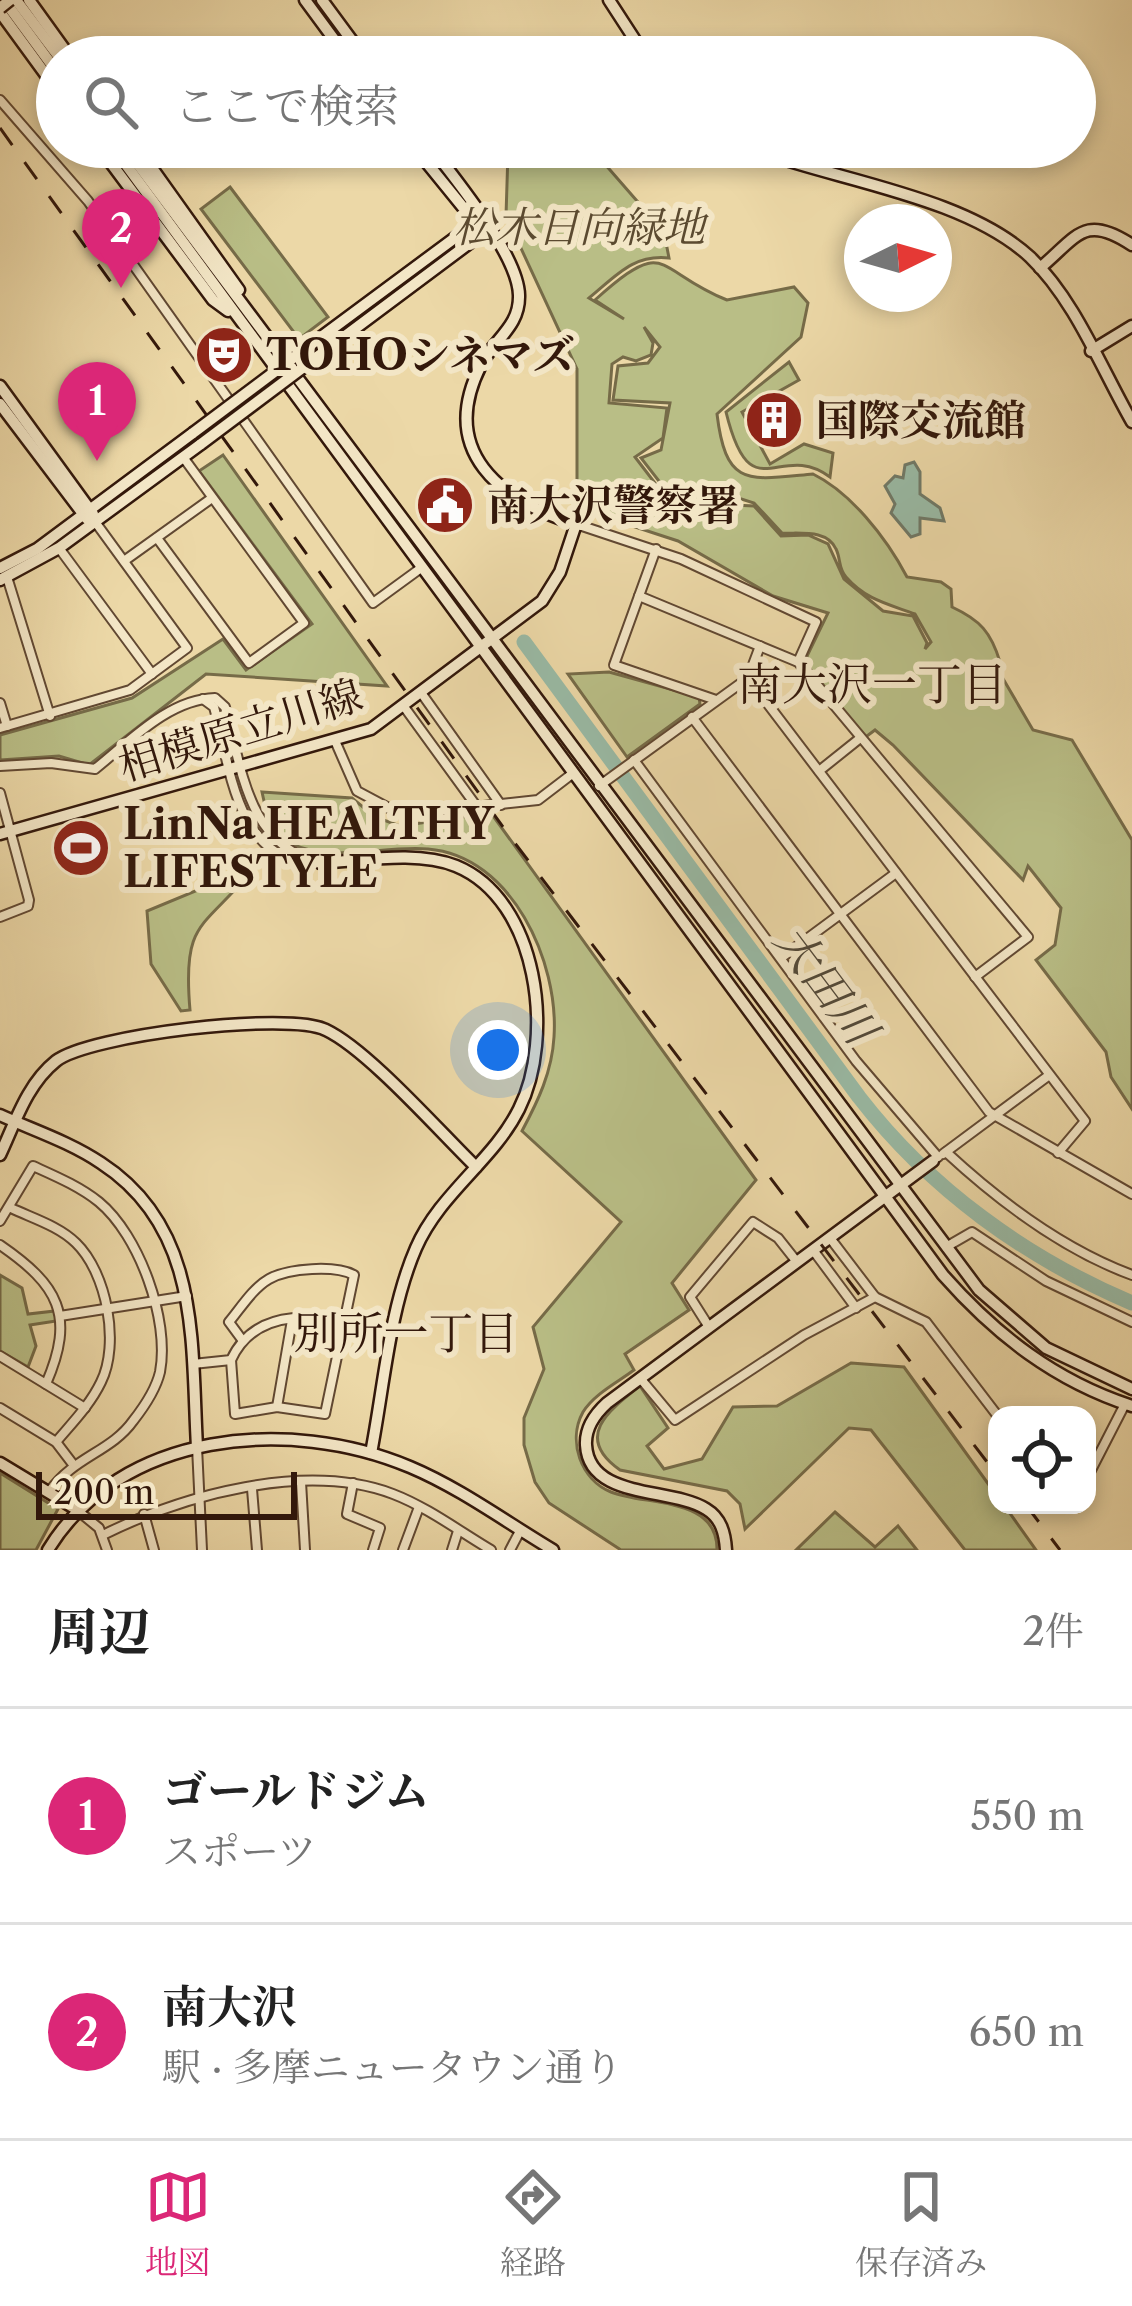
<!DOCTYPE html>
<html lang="ja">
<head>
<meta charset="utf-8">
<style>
	body { margin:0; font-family:"Libre Caslon Text","Noto Serif JP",serif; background:#f2f2f2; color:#222 }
	.controls { position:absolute; right:36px; bottom:36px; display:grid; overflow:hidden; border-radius:24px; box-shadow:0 6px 18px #0003 }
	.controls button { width:108px; height:108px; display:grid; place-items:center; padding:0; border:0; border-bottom:3px solid #e0e0e0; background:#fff; color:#222; font:60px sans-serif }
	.compass { position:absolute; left:844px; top:204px; width:108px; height:108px; border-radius:50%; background:#fff; box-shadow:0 6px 18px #0003; rotate:85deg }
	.scale { position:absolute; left:36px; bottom:30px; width:261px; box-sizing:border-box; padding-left:12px; border:6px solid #33180b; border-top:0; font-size:33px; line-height:42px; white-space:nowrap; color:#33180b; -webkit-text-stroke:9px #f3e6c6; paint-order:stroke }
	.you { position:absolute; left:498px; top:1050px; width:42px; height:42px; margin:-30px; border:9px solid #fff; border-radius:50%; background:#1a73e8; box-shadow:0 0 0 18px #1a73e833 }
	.badge { display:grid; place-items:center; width:78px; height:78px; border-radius:50%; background:#db2777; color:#fff; font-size:39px; font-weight:700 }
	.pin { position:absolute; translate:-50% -99px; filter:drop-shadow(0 3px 6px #0008) }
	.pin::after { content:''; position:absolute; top:63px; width:42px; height:36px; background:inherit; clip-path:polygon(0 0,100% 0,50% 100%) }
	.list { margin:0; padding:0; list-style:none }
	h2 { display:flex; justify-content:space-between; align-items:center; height:156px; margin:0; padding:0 48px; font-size:51px }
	h2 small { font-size:39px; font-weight:400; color:#767676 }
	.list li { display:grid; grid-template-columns:78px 1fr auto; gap:36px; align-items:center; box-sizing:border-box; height:216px; padding:0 48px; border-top:3px solid #e0e0e0 }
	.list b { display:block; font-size:45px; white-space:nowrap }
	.list p { margin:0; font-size:39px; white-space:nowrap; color:#767676 }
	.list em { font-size:39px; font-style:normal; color:#767676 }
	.icon { flex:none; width:66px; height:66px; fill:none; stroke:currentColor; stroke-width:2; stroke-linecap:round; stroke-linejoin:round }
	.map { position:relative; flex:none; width:1132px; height:1550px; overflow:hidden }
	.search { position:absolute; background:#fff; box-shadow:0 6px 18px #0003; left:36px; right:36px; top:36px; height:132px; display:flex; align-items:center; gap:30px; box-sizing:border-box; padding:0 42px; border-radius:66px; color:#767676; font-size:45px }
	.sheet { height:588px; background:#fff }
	nav { display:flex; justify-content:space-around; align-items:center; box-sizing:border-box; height:168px; border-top:3px solid #e0e0e0; background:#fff; font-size:33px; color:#767676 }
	nav a { display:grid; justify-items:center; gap:6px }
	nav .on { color:#db2777 }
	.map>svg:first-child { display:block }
</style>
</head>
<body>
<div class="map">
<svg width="1132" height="1550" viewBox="0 0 1132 1550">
	<rect width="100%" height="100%" fill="#ecd8a7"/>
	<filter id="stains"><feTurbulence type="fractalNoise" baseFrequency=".00167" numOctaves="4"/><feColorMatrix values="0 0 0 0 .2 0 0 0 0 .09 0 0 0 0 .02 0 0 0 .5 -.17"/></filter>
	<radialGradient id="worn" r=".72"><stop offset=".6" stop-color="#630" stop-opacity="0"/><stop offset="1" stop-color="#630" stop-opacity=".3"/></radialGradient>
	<g fill="#b9be86" stroke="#766b48" stroke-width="3" fill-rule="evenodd">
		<path d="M 524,147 L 590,147 L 664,232 L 669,258 C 633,254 616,276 589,298 L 624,319 L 595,300 C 669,234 653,270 727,300 L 794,287 L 808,303 L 801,337 L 717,414 C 726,488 748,480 813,474 C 850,492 886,537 907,577 L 941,582 L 951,589 L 952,607 C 980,620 991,632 1000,662 L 995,665 L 1033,730 L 1072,740 L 1132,840 L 1132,1109 L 1111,1077 L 1106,1052 L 1036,960 L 1055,945 L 1061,908 L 1028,866 L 1023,880 L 893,745 L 875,730 L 863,739 L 808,666 L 807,656 L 828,613 L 773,596 L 678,541 L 577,508 L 577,369 L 506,216 L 508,152 ZM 644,327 L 660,347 L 648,363 L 618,366 L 613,400 L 670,403 L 661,450 L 641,458 L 662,485 L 701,486 L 754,503 L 782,533 C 800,534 827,529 836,549 C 841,559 838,568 846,577 C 866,600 888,604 915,614 L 931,642 L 925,649 L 927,643 L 913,616 L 883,611 L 844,579 L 828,544 L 808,535 L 781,536 L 754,506 L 733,505 L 704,491 L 661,491 L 635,457 L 663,438 L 667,408 L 609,403 L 612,364 L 623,357 L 636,361 L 651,355 L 653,343 Z"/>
		<path d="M 230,187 L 328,317 L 299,339 L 201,209 Z"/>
		<path d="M 789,362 L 799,380 L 742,412 L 770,464 L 804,444 L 833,453 L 830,477 C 779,439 751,514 726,412 Z"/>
		<path d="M 223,455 L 387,686 L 206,674 L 89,765 L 59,756 L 0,760 L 0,735 L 132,698 L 223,639 L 246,670 L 312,624 L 199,471 Z"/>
		<path d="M 609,672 L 699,697 L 700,704 L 627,757 L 568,674 Z"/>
		<path d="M 262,792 L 352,798 L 375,817 L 400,826 L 491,813 L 756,1180 L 672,1283 L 689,1310 L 625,1354 L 634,1370 C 618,1382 594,1394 583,1412 C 567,1441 581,1480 611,1492 C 646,1506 718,1496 717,1550 L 621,1550 L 549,1503 L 535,1482 L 524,1445 L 524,1418 L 544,1369 L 533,1327 L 621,1222 L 522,1131 C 538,1101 552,1072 554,1037 C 559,962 512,856 428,849 C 384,845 334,863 292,844 C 269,834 267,814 262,792 Z"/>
		<path d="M 256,866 C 203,931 182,918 190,1010 L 181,1011 L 151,964 L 147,911 Z"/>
		<path d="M 0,1275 L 22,1288 L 28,1314 L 55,1311 L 56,1321 L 30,1325 L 36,1346 L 28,1367 L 0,1351 Z"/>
		<path d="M 851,1363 L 904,1367 L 997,1496 L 997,1505 L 1004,1505 L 1036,1550 L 965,1550 L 871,1430 L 849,1428 L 745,1529 L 740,1504 L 727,1491 L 620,1470 C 573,1437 609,1410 640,1386 L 668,1428 L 647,1446 L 664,1469 L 702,1459 L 733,1407 L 777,1406 Z"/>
		<path d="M 0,1473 L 58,1509 L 36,1550 L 0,1550 Z"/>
		<path d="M 835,1512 L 875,1547 L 898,1526 L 917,1550 L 796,1550 Z"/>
	</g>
	<path fill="#99baa5" stroke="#707967" stroke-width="3" d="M 914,462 L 920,472 L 920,494 L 940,508 L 944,521 L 920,518 L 920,534 L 911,537 L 891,513 L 895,504 L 885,486 L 895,476 L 903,478 L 905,465 Z"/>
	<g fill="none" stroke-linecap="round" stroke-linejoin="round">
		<path stroke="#99baa5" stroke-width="15" d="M 524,642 L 859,1097 C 930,1189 1026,1258 1132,1303"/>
		<defs>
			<g id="street">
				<path d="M 0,100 L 88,201 L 373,603 L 421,568"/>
				<path d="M 239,408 L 280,377"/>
				<path d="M 576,524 L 681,559 L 816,622 L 798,662"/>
				<path d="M 157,538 L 249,663 L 304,623 L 183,457"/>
				<path d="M 59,548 L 152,674"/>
				<path d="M 656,549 L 614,665 L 716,700"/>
				<path d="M 124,561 L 212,498"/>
				<path d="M 7,577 L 50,716"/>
				<path d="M 639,596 L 798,662 L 1028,937 L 975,977"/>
				<path d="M 748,678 L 1085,1121 L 1058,1153"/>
				<path d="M 422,694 L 501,805"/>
				<path d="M 203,699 L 214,707 C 230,765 235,856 310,864"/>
				<path d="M 0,703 L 7,726"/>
				<path d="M 405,708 L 477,807"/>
				<path d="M 692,717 L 989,1112 L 1132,1194"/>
				<path d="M 0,728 L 130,690 L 187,648 L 96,523"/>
				<path d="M 336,743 L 357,791 L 402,815 L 538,800 L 572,774"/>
				<path d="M 634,760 L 856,1061 L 938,1157"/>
				<path d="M 0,766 L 51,763 L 95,769 C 129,742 169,699 215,698 L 225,707 C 242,768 247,845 320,863"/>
				<path d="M 819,771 L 859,739"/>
				<path d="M 599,786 L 748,678 L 760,646"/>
				<path d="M 0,793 L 29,900 L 28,906 L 0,917"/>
				<path d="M 781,958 L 896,873"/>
				<path d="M 946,1152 C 1000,1202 1062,1249 1132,1275"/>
				<path d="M 943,1154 L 1048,1076"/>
				<path d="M 11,1208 C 32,1218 59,1226 76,1243 C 107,1273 120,1344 101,1382 C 90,1405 72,1423 56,1442"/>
				<path d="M 0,1221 L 33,1166 C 55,1176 79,1186 99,1202 C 139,1235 170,1320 160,1372 C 156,1389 144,1407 133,1421 C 111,1452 73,1457 49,1492"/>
				<path d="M 830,1238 L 875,1297 L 926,1322 L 997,1415"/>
				<path d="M 0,1245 C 58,1285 76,1315 46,1384"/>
				<path d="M 946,1247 L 972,1232 L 1046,1281 L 1132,1322"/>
				<path d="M 813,1250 L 856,1308"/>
				<path d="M 60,1316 L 187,1296"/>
				<path d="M 709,1327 L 690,1297 L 753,1222 L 778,1238 L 797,1262"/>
				<path d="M 0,1356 L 85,1408"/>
				<path d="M 231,1360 L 235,1414 L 277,1407 L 325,1414 L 354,1275 C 335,1265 289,1268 269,1279 C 253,1288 240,1309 229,1322 L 243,1341"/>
				<path d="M 193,1364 L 231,1360 C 260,1297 336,1320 392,1330"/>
				<path d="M 640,1378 L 675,1420 L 804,1335 L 875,1297"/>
				<path d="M 277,1407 L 292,1320"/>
				<path d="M 0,1408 L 56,1442 L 72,1463"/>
				<path d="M 197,1447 L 202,1550"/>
				<path d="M 1087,1478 L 1125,1404"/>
				<path d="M 301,1482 L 305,1550"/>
				<path d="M 353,1483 L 347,1514 L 380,1528 L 373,1550"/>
				<path d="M 252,1489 L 257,1550"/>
				<path d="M 1065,1505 L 1073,1505"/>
				<path d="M 77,1510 L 99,1528 L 107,1550"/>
				<path d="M 144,1514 L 154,1550"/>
				<path d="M 103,1535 C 183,1495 306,1461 393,1494 C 427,1507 459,1531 491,1550"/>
				<path d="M 403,1550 L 419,1507"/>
				<path d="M 452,1550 L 458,1531"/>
				<path d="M 510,1550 L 520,1531"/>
			</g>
			<g id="secondary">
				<path d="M 4,0 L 57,72"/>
				<path d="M 16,0 L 59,57"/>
				<path d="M 29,0 L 70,57"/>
				<path d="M 305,0 L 347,57"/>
				<path d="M 322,0 L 364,57"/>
				<path d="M 609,0 L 646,57"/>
				<path d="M 0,12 L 57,90"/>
				<path d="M 99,147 L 213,300 L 228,311"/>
				<path d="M 113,147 L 943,1275 C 996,1335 1055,1381 1132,1406"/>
				<path d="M 125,147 L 979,1290 L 1046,1348 L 1132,1389"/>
				<path d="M 137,147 L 239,290"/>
				<path d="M 414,147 L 479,227"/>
				<path d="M 747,147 C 832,180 963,195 1030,257 C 1075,300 1101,368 1132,422"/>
				<path d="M 1040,268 C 1077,237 1084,213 1132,245"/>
				<path d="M 309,346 L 483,217"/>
				<path d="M 1091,351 L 1132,326"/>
				<path d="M 317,357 L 487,230"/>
				<path d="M 0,386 L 93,514"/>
				<path d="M 0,404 L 87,519"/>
				<path d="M 0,568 L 37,549 L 193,433"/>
				<path d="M 0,580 L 59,548 L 201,444"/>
				<path d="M 0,834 L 371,729 L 542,601 L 560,572 L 576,524 C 501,501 437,452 481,365 C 494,339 520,327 519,295 C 518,255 456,180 431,147"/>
				<path d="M 320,863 C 361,861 417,850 456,866 C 539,900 555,1038 519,1109 C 493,1161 440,1193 416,1248 C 389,1310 384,1387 371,1453"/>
				<path d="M 0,1115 C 33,1130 70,1142 101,1163 C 201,1228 191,1342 197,1447"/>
				<path d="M 0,1155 C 15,1123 27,1084 56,1061 C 89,1035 289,1011 326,1030 C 368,1050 439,1131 476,1167"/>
				<path d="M 0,1463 L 76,1509"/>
				<path d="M 48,1550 C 120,1431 289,1416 410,1467 C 460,1488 506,1522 553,1550"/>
				<path d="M 726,1550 C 725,1533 721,1518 706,1509 C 671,1487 589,1500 586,1445 C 585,1427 595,1414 607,1403 L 933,1161"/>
			</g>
		</defs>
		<use href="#street" stroke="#614832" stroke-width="12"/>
		<use href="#secondary" stroke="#33180b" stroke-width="15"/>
		<use href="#street" stroke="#f3e6c6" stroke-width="8"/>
		<use href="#secondary" stroke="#f3e6c6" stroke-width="10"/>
		<g stroke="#33180b" stroke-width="3" stroke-dasharray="21 21" stroke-linecap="butt">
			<path d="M 0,128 L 511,838 L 997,1475"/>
			<path d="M 1026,1505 L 1060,1550"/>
		</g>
		<defs>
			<g id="secondary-bridge">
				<path d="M 0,8 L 10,0"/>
				<path d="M 193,433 L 309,346"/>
				<path d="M 201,444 L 317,357"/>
			</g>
		</defs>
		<use href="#secondary-bridge" stroke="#33180b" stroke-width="15" stroke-linecap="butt"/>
		<use href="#secondary-bridge" stroke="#f3e6c6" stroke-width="10"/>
	</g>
	<defs>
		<symbol id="theatre-disc" viewBox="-11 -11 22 22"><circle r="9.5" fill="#8f2418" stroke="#f3e6c6"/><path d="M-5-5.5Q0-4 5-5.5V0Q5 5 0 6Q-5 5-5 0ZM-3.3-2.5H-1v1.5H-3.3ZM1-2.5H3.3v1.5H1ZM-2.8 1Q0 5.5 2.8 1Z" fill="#fff"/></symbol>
		<symbol id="building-disc" viewBox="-11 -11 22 22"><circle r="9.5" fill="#8f2418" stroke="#f3e6c6"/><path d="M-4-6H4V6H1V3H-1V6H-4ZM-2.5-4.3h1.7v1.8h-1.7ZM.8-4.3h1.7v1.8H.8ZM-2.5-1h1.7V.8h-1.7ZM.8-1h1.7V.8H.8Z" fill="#fff"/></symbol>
		<symbol id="civic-disc" viewBox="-11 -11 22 22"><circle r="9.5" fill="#8f2418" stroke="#f3e6c6"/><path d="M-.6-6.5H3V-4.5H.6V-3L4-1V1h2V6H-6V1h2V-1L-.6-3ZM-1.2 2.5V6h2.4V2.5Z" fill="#fff"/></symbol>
		<symbol id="stadium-disc" viewBox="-11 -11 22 22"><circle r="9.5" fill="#8f2418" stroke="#f3e6c6"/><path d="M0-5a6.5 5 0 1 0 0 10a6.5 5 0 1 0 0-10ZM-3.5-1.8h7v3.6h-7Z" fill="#fff"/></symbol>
	</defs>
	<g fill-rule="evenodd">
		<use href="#theatre-disc" x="191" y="322" width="66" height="66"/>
		<use href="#building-disc" x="741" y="387" width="66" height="66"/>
		<use href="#civic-disc" x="412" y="472" width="66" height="66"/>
		<use href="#stadium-disc" x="48" y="815" width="66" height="66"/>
	</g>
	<g text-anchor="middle" stroke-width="12" stroke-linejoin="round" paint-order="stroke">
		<g font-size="42" font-style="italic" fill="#5b4a30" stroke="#f3e6c6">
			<text x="579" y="242">松木日向緑地</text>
		</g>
		<g font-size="42" font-weight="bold" fill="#33180b" stroke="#f3e6c6" text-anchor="start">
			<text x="266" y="370">TOHOシネマズ</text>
			<text x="816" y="435">国際交流館</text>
			<text x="487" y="520">南大沢警察署</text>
			<text x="123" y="839">LinNa HEALTHY<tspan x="123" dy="48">LIFESTYLE</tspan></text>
		</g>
		<g font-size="42" fill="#33180b" stroke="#f3e6c6">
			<text transform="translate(240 730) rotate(-17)" y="15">相模原立川線</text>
		</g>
		<g font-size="45" fill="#33180b" stroke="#f3e6c6">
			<text x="872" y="700">南大沢一丁目</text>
			<text x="406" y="1349">別所一丁目</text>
		</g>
		<g font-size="45" font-style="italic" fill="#524939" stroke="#f3e6c6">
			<text transform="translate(826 984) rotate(53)" y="16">大田川</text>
		</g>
	</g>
	<rect width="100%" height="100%" filter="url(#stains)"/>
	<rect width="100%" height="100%" fill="url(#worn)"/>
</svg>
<div class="controls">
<button><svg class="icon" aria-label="locate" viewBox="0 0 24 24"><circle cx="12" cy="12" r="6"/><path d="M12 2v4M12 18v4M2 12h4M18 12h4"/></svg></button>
</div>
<svg class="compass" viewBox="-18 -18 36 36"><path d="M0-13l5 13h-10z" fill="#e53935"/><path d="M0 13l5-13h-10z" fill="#767676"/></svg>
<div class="scale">200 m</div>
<div class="you"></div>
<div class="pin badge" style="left:97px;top:461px">1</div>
<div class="pin badge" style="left:121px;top:288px">2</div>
<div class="search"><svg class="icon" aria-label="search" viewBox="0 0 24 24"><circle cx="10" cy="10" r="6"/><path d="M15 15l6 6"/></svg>ここで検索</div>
</div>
<section class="sheet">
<h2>周辺<small>2件</small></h2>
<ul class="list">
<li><span class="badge">1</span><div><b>ゴールドジム</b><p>スポーツ</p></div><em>550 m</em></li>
<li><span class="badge">2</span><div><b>南大沢</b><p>駅 · 多摩ニュータウン通り</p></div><em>650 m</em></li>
</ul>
</section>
<nav>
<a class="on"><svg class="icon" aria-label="map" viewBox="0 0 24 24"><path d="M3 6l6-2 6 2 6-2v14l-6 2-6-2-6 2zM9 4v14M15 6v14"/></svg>地図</a>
<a><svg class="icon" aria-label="directions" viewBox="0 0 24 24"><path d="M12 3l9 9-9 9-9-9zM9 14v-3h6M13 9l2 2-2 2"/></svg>経路</a>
<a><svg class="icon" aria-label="saved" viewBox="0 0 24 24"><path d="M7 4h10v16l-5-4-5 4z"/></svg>保存済み</a>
</nav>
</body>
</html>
